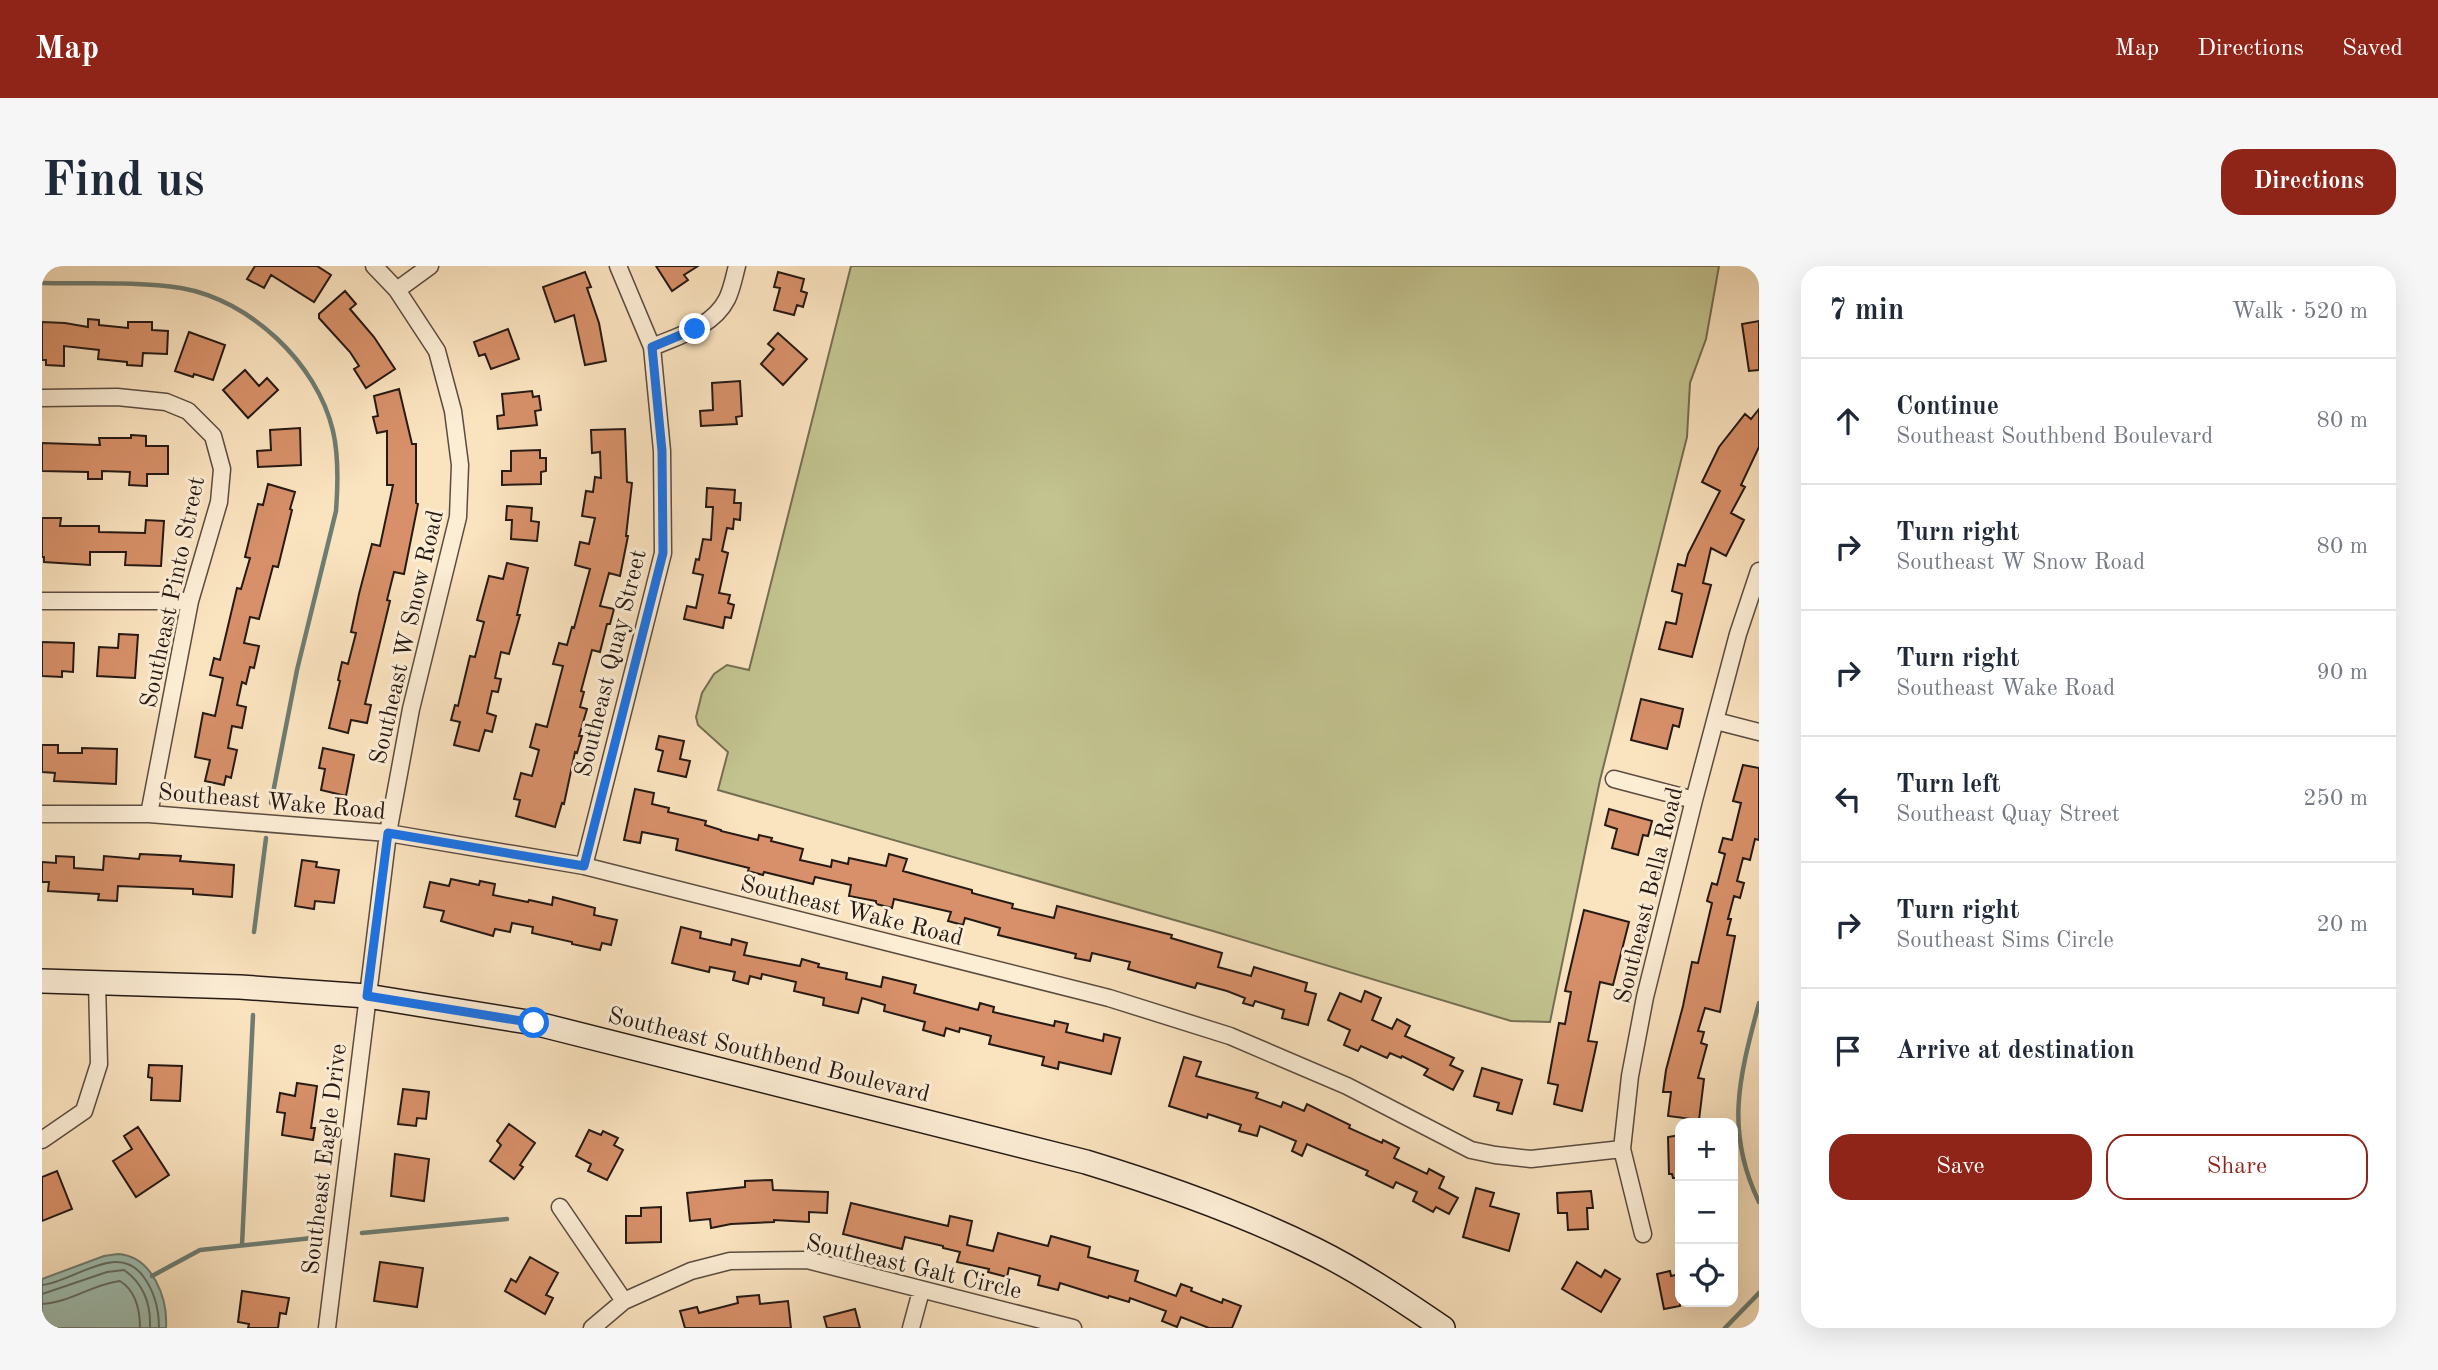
<!DOCTYPE html>
<html lang="en">
<head>
<meta charset="utf-8">
<style>
	body { margin:0; font-family:"Old Standard TT",serif; background:#f6f6f7; color:#1f2937 }
	.controls { position:absolute; right:21px; bottom:21px; display:grid; overflow:hidden; border-radius:14px; box-shadow:0 7px 28px #0002 }
	.controls button { width:63px; height:63px; display:grid; place-items:center; padding:0; border:0; border-bottom:2px solid #e0e1e3; background:#fff; color:#1f2937; font:35px sans-serif }
	.stop { position:absolute; width:21px; height:21px; margin:-16px; border:5px solid #1a73e8; border-radius:50%; background:#fff }
	.stop.end { background:#1a73e8; border-color:#fff; box-shadow:0 2px 7px #0008 }
	.list { margin:0; padding:0; list-style:none }
	h2 { display:flex; justify-content:space-between; align-items:center; height:91px; margin:0; padding:0 28px; font-size:30px }
	h2 small { font-size:23px; font-weight:400; color:#747a83 }
	.list li { display:grid; grid-template-columns:46px 1fr auto; gap:21px; align-items:center; box-sizing:border-box; height:126px; padding:0 28px; border-top:2px solid #e0e1e3 }
	.list b { display:block; font-size:26px; white-space:nowrap }
	.list p { margin:0; font-size:23px; white-space:nowrap; color:#747a83 }
	.list em { font-size:23px; font-style:normal; color:#747a83 }
	.actions { display:flex; gap:14px; padding:21px 28px }
	.actions a { flex:1; padding:16px 0; border:2px solid #8f2418; border-radius:21px; text-align:center; font-size:24px; color:#8f2418 }
	.actions .main { background:#8f2418; color:#fff }
	.icon { flex:none; width:38px; height:38px; fill:none; stroke:currentColor; stroke-width:2; stroke-linecap:round; stroke-linejoin:round }
	.map { position:relative; flex:none; width:1717px; height:1062px; overflow:hidden; border-radius:21px }
	header { display:flex; align-items:center; gap:42px; box-sizing:border-box; height:98px; padding:0 35px; background:#8f2418; color:#fff }
	header strong { font-size:33px }
	nav { display:flex; gap:38px; margin-inline-start:auto; font-size:24px }
	.intro { display:flex; align-items:center; justify-content:space-between; box-sizing:border-box; height:168px; padding:0 42px }
	h1 { margin:0; font-size:49px }
	.button { padding:18px 32px; border-radius:21px; background:#8f2418; color:#fff; font-size:24px; font-weight:700 }
	main { display:flex; gap:42px; padding:0 42px }
	aside { flex:1; background:#fff; border-radius:21px; box-shadow:0 7px 28px #0002 }
	.map>svg:first-child { display:block }
</style>
</head>
<body>
<header>
<strong>Map</strong>
<nav><a>Map</a><a>Directions</a><a>Saved</a></nav>
</header>
<div class="intro"><h1>Find us</h1><a class="button">Directions</a></div>
<main>
<div class="map">
<svg width="1717" height="1062" viewBox="0 0 1717 1062">
	<rect width="100%" height="100%" fill="#fae3bf"/>
	<filter id="stains"><feTurbulence type="fractalNoise" baseFrequency=".00286" numOctaves="4"/><feColorMatrix values="0 0 0 0 .2 0 0 0 0 .09 0 0 0 0 .02 0 0 0 .5 -.17"/></filter>
	<radialGradient id="worn" r=".72"><stop offset=".6" stop-color="#630" stop-opacity="0"/><stop offset="1" stop-color="#630" stop-opacity=".3"/></radialGradient>
	<!-- green -->
	<path fill="#c2c38f" stroke="#746e52" stroke-width="2" d="M809,0H1677L1664,73L1648,117L1645,171L1558,514L1508,756L1469,755L1171,665L676,524L686,486L656,459L654,451L660,427L672,408L685,399L707,404Z"/>
	<!-- water -->
	<path fill="#9ebeb0" stroke="#6e7c72" stroke-width="2" d="M76,988C110,990 126,1032 124,1062H0V1013L62,990Z"/>
	<g fill="none" stroke-linecap="round" stroke-linejoin="round">
		<!-- shore -->
		<path stroke="#626c62" stroke-width="2" d="M0,1019C32,1016 75,975 101,1010C113,1026 117,1042 117,1062
			M0,1028L65,1006L82,1004C102,1018 109,1039 108,1062
			M0,1038C27,1037 51,1018 78,1015C94,1025 98,1044 98,1062"/>
		<!-- stream -->
		<path stroke="#6e7c72" stroke-width="4.5" d="M0,17C46,18 94,15 139,22C208,34 275,97 291,165C297,191 296,219 294,245L255,404L229,537
			M212,666L224,572
			M1717,737C1698,809 1682,864 1717,936
			M320,967L465,953
			M200,979L211,749
			M110,1010L158,984L270,972
			M1683,1062L1717,1027"/>
	</g>
	<!-- building -->
	<path fill="#d79069" stroke="#261a15" stroke-width="2" d="M213,0H275L289,9L272,36L229,9L222,22L205,13Z
		M614,0H656L642,9L646,14L630,25Z
		M543,6L549,21L545,22L557,57L564,95L543,99L532,49L513,56L501,21Z
		M736,6L762,13L759,25L765,27L761,41L755,39L752,49L732,44L738,22L732,21Z
		M303,25L314,38L308,43L332,71L353,103L324,122L312,103L317,100L308,86L277,52V48Z
		M46,53L57,54V59L86,62V56H110V64L126,65L125,88L101,87L100,100L85,99V96L56,93L57,84L22,80V100L4,99V94H0V56L23,57L46,61Z
		M1717,55V104L1707,105L1700,58Z
		M466,63L477,93L449,103L443,88L437,90L432,76Z
		M147,66L183,79L171,114L152,108L151,111L133,105Z
		M736,67L765,93L741,119L719,98L732,83L726,78Z
		M203,104L217,120L225,112L236,124L206,152L181,124Z
		M698,115L700,150L694,151L695,158L659,160L658,145L671,144L670,117Z
		M357,123L370,178H374V237L376,238L362,308L352,306L345,334L348,335L323,438L329,439L325,457L309,454L306,467L287,462L298,415L296,414L300,396L306,398L314,367L309,366L317,328L330,278L338,280L351,219H345V165L335,167L331,151L336,150L332,130Z
		M490,125L491,131L497,130L499,144L493,145L495,159L456,163L455,150L462,149L460,128Z
		M1717,143V181L1699,219L1703,221L1689,247L1702,254L1684,290L1669,282L1661,317L1669,319L1650,391L1617,383L1624,356L1634,358L1640,328L1630,325L1636,298L1643,300L1646,288L1678,225L1660,216L1677,181L1703,148L1709,153Z
		M258,162L259,199L216,201L215,185L229,184L228,164Z
		M583,163L585,216L590,217L584,270H586L578,310L567,307L558,340L572,343L568,358H565L558,386L550,384L539,425L542,426L538,441L545,443L537,470H540L535,487L533,486L522,538L520,537L513,561L474,550L478,534L472,533L479,507L490,510L497,484L488,481L494,458L505,461L521,400L511,398L517,377L525,379L530,361L532,362L548,303L533,299L538,276L547,278L553,252L540,250L544,225L551,226L553,211L559,212L558,186L550,187L549,164Z
		M89,169L104,170V180H126V208H105V220L87,219L88,206L60,205V213H46V206L0,205V177L58,179L57,172H89Z
		M498,184V192H504V205L499,206V218L460,219V205H469V185Z
		M226,218L253,226L248,243L250,244L236,301L231,300L217,353L208,351L202,377L217,380L212,402L208,401L204,418L200,416L195,439L204,441L200,462L190,460L186,482L195,484L189,512L184,510L182,519L163,515L168,494L153,491L161,447L173,450L181,412L168,409L172,392L178,394L195,322L199,323L208,292L203,291L216,238L221,239Z
		M665,222L693,224L692,237H699L698,254L692,253L691,263L685,262L680,285L686,287L677,327L688,329L686,337L692,339L689,352L683,351L681,362L642,353L645,340L654,342L661,309L651,307L654,293L657,294L661,273L669,274L671,241H664Z
		M465,240L490,242L489,255L497,256L495,275L469,273L470,254H464Z
		M0,252H19L18,260H57V266L103,267L104,254L122,255L119,300L83,299L84,286H48V299L2,296V291H0Z
		M465,297L486,302L475,349H478L467,388L459,386L453,412L459,413L456,426L450,425L445,447L454,450L450,466L443,464L437,485L412,479L418,456L409,454L413,439L416,440L428,390L433,391L442,356L435,354L447,310L461,313Z
		M77,368L96,369L93,412L55,410L57,381L76,382Z
		M0,376L32,377L31,406L20,405V411L0,410Z
		M1599,433L1641,443L1637,461L1631,459L1625,483L1589,474Z
		M617,470L642,475L638,493L648,495L644,511L616,505L621,485L614,483Z
		M0,479H16V487H40V482L75,483L74,518L12,515L13,507L0,506Z
		M281,482L312,489L304,530L279,524L283,503L277,502Z
		M1701,499L1717,502V574L1713,573L1708,594L1701,592L1695,615L1702,617L1698,632L1692,630L1686,653H1689L1685,669L1693,670L1678,746L1663,742L1656,765L1662,766L1659,777L1665,779L1656,812L1662,813L1657,854L1626,850L1629,826H1621L1624,804L1641,740L1650,696L1656,697L1670,637L1665,635L1670,617L1675,619L1683,588L1677,586L1681,572L1690,574L1699,537L1691,535Z
		M593,523L612,527L610,538L627,542L626,546L664,555L663,559L679,564V565L716,574L717,569L730,572L729,575L761,583L758,594L789,601L790,594L806,598L807,592L844,600L847,588L865,593L861,605L930,624V627L971,638L970,642L1012,652L1015,640L1130,669L1129,672L1180,687L1176,701L1209,710L1212,701L1265,717L1263,725L1274,728L1266,759L1240,752L1242,744L1213,735L1211,740L1201,737L1203,732L1185,725L1155,717L1153,722L1086,703L1088,696L1050,687L1048,695L1033,692L1034,688L956,669L958,662L923,652L921,659L906,655L909,646L852,633L850,642L834,638V635L807,630L809,619L773,611L771,618L722,606L721,609L706,605L707,602L634,584L636,573L600,566L598,577L582,574Z
		M1567,543L1610,555L1606,570L1601,569L1596,589L1570,582L1575,563L1563,559Z
		M98,588L139,590L138,595L192,599L190,631L151,628V623L76,620L75,635L56,634L57,628L6,625L7,616H0V596L14,597V590L32,591V602L61,604L62,590L97,593Z
		M260,594L275,596L274,601L297,604L292,637L273,635L272,643L253,640Z
		M409,613L437,619L438,615L453,618L451,629L486,636L487,634L510,639L511,631L553,642L552,649L575,654L569,679L560,677L558,684L530,678V676L490,667L491,661L470,657L468,666L453,663L451,670L399,655L402,645L382,641L388,616L407,620Z
		M1542,644L1587,656L1571,719L1558,716L1546,775L1555,776L1540,845L1512,838L1516,819L1506,817L1517,757L1523,758L1529,726L1523,725Z
		M639,661L659,666L658,672L689,679L690,673L705,677L702,689L758,700L760,693L777,698L776,701L805,707L804,713L839,721L841,711L874,719L872,727L936,744L938,737L952,741L951,746L1012,760L1013,755L1026,758L1024,766L1061,775L1062,768L1078,772L1069,808L1017,796L1016,803L1000,799L1002,791L947,778L949,770L918,762L917,766L904,762L902,770L881,764L883,756L842,745L843,739L820,732L816,747L781,739L782,732L752,725L754,716L720,708L719,713L708,710L706,718L691,714L693,706L668,701L667,706L630,697Z
		M1323,725L1339,732L1330,754L1350,763L1355,753L1368,760L1363,770L1412,792L1408,799L1421,805L1411,824L1382,809L1386,803L1360,790L1359,792L1348,787L1345,792L1319,780L1316,785L1302,779L1308,764L1286,754L1298,727L1319,736Z
		M1142,791L1159,796L1154,810L1216,827L1214,832L1239,841L1241,836L1262,845L1265,838L1308,859L1307,862L1340,877L1341,874L1357,882L1352,892L1385,908L1387,903L1402,911L1397,922L1416,932L1407,948L1394,941L1391,946L1371,935L1375,926L1354,916L1351,922L1324,909L1326,905L1265,878L1260,890L1250,885L1254,875L1218,860L1215,870L1197,865L1199,859L1166,848L1165,852L1127,840Z
		M107,799L140,800L138,835L109,834L110,812L106,811Z
		M1440,802L1480,814L1470,848L1455,844L1457,837L1432,830Z
		M255,817L275,820L269,862H273L271,874L240,869L243,847L235,846L238,827L253,830Z
		M361,823L387,826L384,853L375,852L374,860L356,858Z
		M467,858L493,877L478,899L481,901L472,913L448,895L459,879L455,875Z
		M96,861L127,909L94,931L71,895L90,883L82,870Z
		M547,864L559,869L561,865L576,872L572,879L581,884L565,914L546,905L549,898L534,890Z
		M1638,869V912H1631L1630,908H1627L1626,871Z
		M353,888L387,893L382,935L349,930Z
		M15,905L30,943L0,955V911Z
		M730,914L731,924L786,926L785,947L767,946V956L732,954V956L689,958L669,962L668,953L648,955L645,927L703,921V915Z
		M1434,922L1452,927L1448,940L1477,948L1467,985L1421,971Z
		M1549,925L1551,942H1545L1546,963L1526,964L1525,947H1516L1515,927Z
		M809,937L906,960L908,950L930,955L925,979L951,985L956,967L1006,980L1009,970L1048,981L1046,991L1096,1005L1093,1015L1134,1030L1139,1018L1150,1022L1149,1025L1180,1037L1181,1033L1199,1040L1190,1062H1167L1139,1051L1135,1061L1120,1055L1124,1045L1088,1032L1087,1036L1067,1030L1066,1032L1018,1017L1016,1024L996,1019L998,1010L967,1002L965,1011L946,1006L947,1003L915,996L918,986L901,982V980L863,971L860,983L801,968Z
		M619,941V976L584,977V950H599V942Z
		M488,991L516,1007L504,1029L511,1032L503,1048L463,1025L469,1013L474,1016Z
		M338,996L381,1002L375,1041L332,1035Z
		M1535,996L1559,1011L1563,1004L1578,1013L1559,1046L1520,1023Z
		M1628,1005L1629,1010L1638,1008V1040L1622,1043L1615,1008Z
		M200,1025L247,1032L244,1048L238,1047L236,1062H206L207,1058L196,1056Z
		M717,1029L718,1038L746,1035L749,1062H643L638,1045L655,1041L657,1047L696,1037L695,1031Z
		M813,1043L818,1062H785L782,1051Z"/>
	<g fill="none" stroke-linecap="round" stroke-linejoin="round">
		<defs>
			<path id="street" d="M355,24L388,0
				M610,81C636,70 671,61 685,33C690,23 692,11 695,0
				M0,132L75,131L124,136L146,145L171,170L180,203L177,236L148,335L107,548
				M0,335H148
				M1674,455L1717,466
				M1572,513L1652,534
				M0,548H107L346,567L542,600L1067,732L1188,770L1305,820L1429,884L1453,889L1489,893L1580,883
				M542,600L621,287L620,185L610,81L576,0
				M0,874L42,845L57,798L55,716
				M518,941L582,1035
				M1601,968L1580,883L1588,810L1603,731L1652,534L1696,368L1717,305
				M285,1062L346,567L369,443L416,251L418,199L411,145L395,85L355,24L332,0
				M550,1062L582,1035L649,1005L688,995L765,994L1031,1062
				M869,1062L879,1025"/>
			<path id="secondary" d="M0,715L198,721L325,730L492,757L1044,896C1123,920 1200,947 1274,984C1318,1006 1360,1034 1401,1062"/>
		</defs>
		<!-- street casing -->
		<use href="#street" stroke="#5b4c40" stroke-width="19"/>
		<!-- secondary casing -->
		<use href="#secondary" stroke="#261a15" stroke-width="26"/>
		<!-- street -->
		<use href="#street" stroke="#fcedd5" stroke-width="16"/>
		<!-- secondary -->
		<use href="#secondary" stroke="#fcedd5" stroke-width="23"/>
	</g>
	<g fill="none" stroke-linecap="round" stroke-linejoin="round">
		<!-- route -->
		<path stroke="#1a73e8" stroke-width="9" d="M492,757L325,730L346,567L542,600L621,287L620,185L610,81L653,63"/>
	</g>
	<g text-anchor="middle" stroke-width="6" stroke-linejoin="round" paint-order="stroke">
		<!-- street labels -->
		<g font-size="24" fill="#261a15" stroke="#fcedd5">
			<text transform="translate(130 326) rotate(-78)" y="8">Southeast Pinto Street</text>
			<text transform="translate(364 371) rotate(-77)" y="8">Southeast W Snow Road</text>
			<text transform="translate(568 397) rotate(-76)" y="8">Southeast Quay Street</text>
			<text transform="translate(230 535) rotate(5)" y="8">Southeast Wake Road</text>
			<text transform="translate(1606 629) rotate(-76)" y="8">Southeast Bella Road</text>
			<text transform="translate(810 644) rotate(14)" y="8">Southeast Wake Road</text>
			<text transform="translate(727 788) rotate(14)" y="8">Southeast Southbend Boulevard</text>
			<text transform="translate(282 893) rotate(-83)" y="8">Southeast Eagle Drive</text>
			<text transform="translate(872 1000) rotate(13)" y="8">Southeast Galt Circle</text>
		</g>
	</g>
	<rect width="100%" height="100%" filter="url(#stains)"/>
	<rect width="100%" height="100%" fill="url(#worn)"/>
</svg>
<div class="controls">
<button>+</button>
<button>−</button>
<button><svg class="icon" aria-label="locate" viewBox="0 0 24 24"><circle cx="12" cy="12" r="6"/><path d="M12 2v4M12 18v4M2 12h4M18 12h4"/></svg></button>
</div>
<div class="stop" style="left:492px;top:757px"></div>
<div class="stop end" style="left:653px;top:63px"></div>
</div>
<aside>
<h2>7 min<small>Walk · 520 m</small></h2>
<ul class="list">
<li><svg class="icon" aria-label="ahead" viewBox="0 0 24 24"><path d="M12 20V5M6 11l6-6 6 6"/></svg><div><b>Continue</b><p>Southeast Southbend Boulevard</p></div><em>80 m</em></li>
<li><svg class="icon" aria-label="right" viewBox="0 0 24 24"><path d="M7 20v-9h11M14 6l5 5-5 5"/></svg><div><b>Turn right</b><p>Southeast W Snow Road</p></div><em>80 m</em></li>
<li><svg class="icon" aria-label="right" viewBox="0 0 24 24"><path d="M7 20v-9h11M14 6l5 5-5 5"/></svg><div><b>Turn right</b><p>Southeast Wake Road</p></div><em>90 m</em></li>
<li><svg class="icon" aria-label="left" viewBox="0 0 24 24"><path d="M17 20v-9H6M10 6l-5 5 5 5"/></svg><div><b>Turn left</b><p>Southeast Quay Street</p></div><em>250 m</em></li>
<li><svg class="icon" aria-label="right" viewBox="0 0 24 24"><path d="M7 20v-9h11M14 6l5 5-5 5"/></svg><div><b>Turn right</b><p>Southeast Sims Circle</p></div><em>20 m</em></li>
<li><svg class="icon" aria-label="arrive" viewBox="0 0 24 24"><path d="M6 21V4h12l-3 4 3 4H6"/></svg><div><b>Arrive at destination</b></div></li>
</ul>
<div class="actions"><a class="main">Save</a><a>Share</a></div>
</aside>
</main>
</body>
</html>
